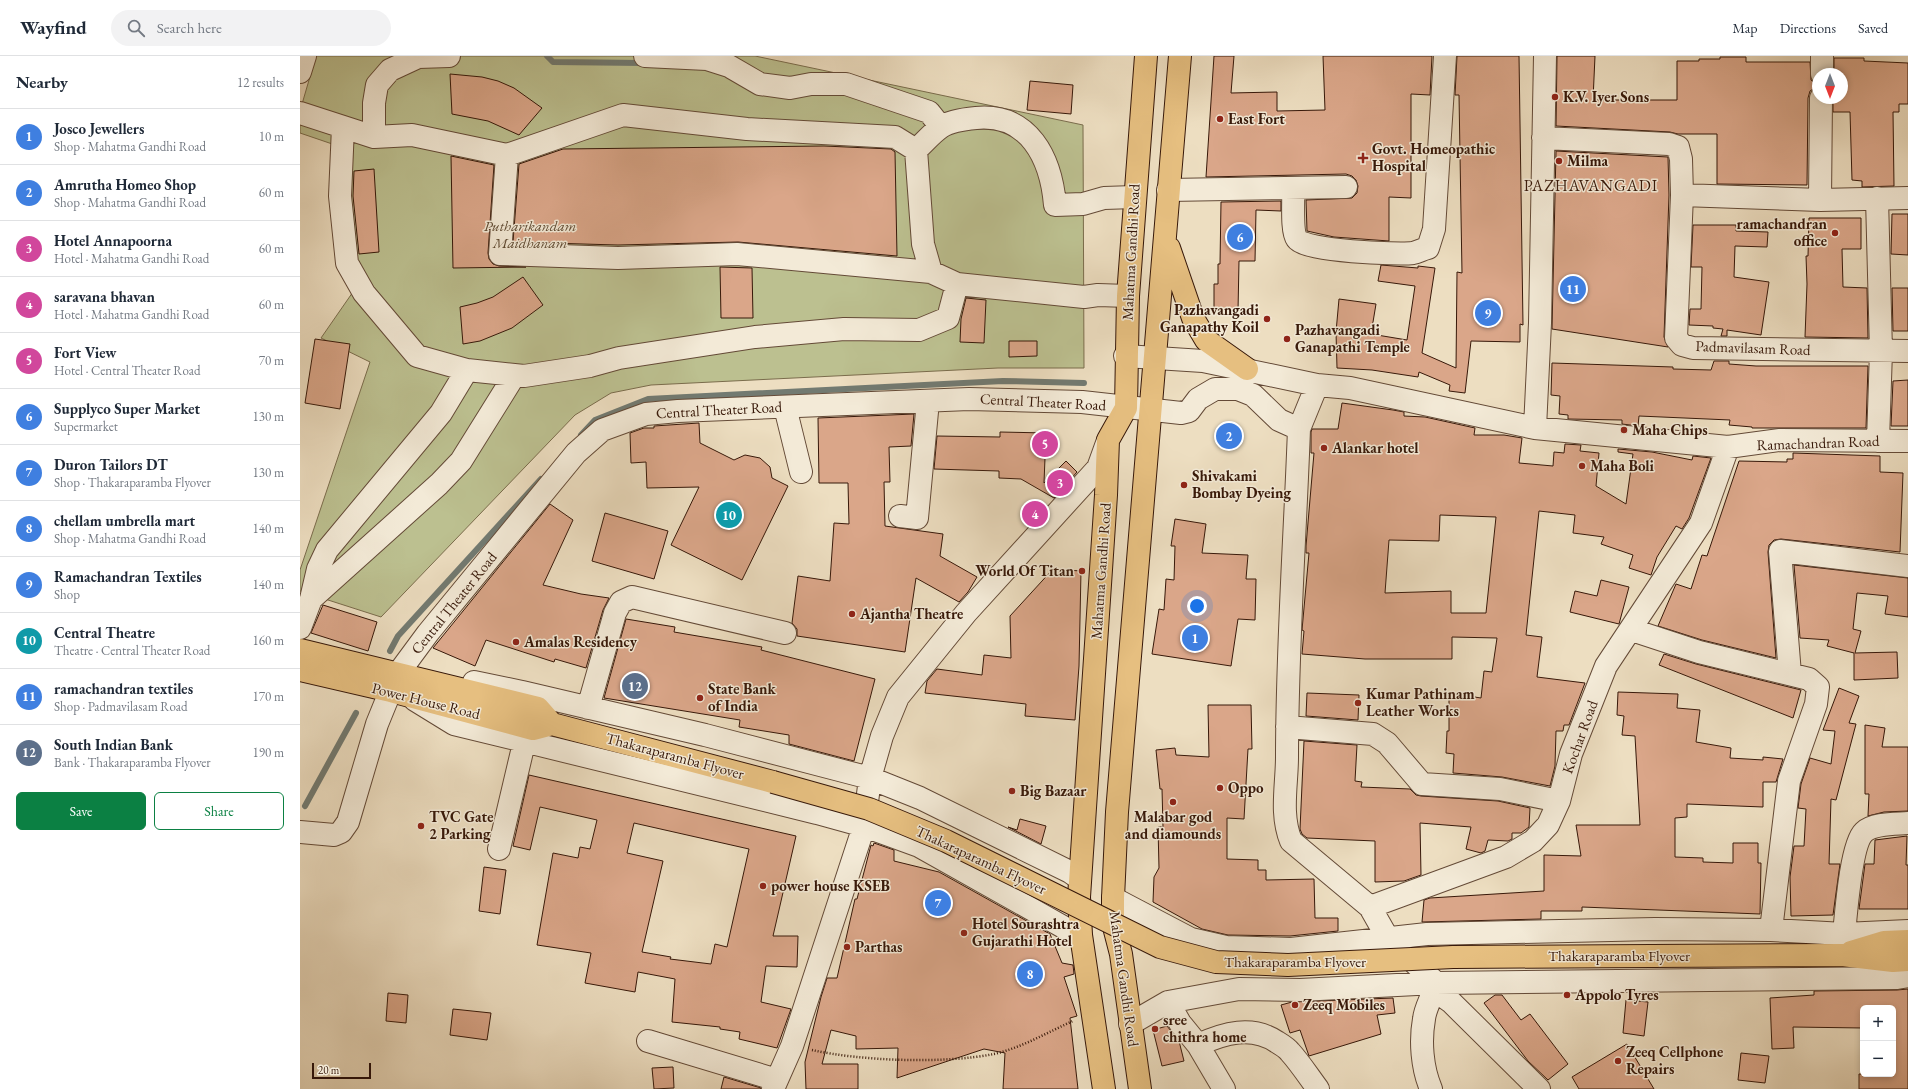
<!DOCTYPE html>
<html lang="en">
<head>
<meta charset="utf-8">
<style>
	body { margin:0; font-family:"EB Garamond",serif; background:#f2f2f3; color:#1f2937 }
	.controls { position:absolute; right:12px; bottom:12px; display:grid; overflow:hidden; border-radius:6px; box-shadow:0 2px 6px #0003 }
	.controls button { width:36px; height:36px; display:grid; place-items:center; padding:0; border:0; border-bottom:1px solid #e0e1e3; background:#fff; color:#1f2937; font:20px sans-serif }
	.compass { position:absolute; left:1512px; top:12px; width:36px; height:36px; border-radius:50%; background:#fff; box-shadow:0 2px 6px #0003; rotate:180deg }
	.scale { position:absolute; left:12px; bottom:10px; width:59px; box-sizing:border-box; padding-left:4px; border:2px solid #371809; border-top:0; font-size:11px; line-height:14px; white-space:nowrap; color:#371809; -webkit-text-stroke:3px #f3ead7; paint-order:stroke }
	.you { position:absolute; left:897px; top:550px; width:14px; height:14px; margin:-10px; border:3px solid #fff; border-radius:50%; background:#1a73e8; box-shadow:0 0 0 6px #1a73e833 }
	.badge { display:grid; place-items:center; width:26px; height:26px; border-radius:50%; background:#0b8043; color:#fff; font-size:13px; font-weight:700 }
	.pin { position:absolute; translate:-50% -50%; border:2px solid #fff; box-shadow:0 1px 4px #0006 }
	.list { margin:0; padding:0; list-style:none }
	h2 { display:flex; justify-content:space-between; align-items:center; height:52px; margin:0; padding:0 16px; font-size:17px }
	h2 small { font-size:13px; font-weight:400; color:#747a83 }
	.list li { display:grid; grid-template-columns:26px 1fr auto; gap:12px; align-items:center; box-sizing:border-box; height:56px; padding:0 16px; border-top:1px solid #e0e1e3 }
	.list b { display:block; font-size:15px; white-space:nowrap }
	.list p { margin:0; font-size:13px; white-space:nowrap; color:#747a83 }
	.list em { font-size:13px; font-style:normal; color:#747a83 }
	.actions { display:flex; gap:8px; padding:12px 16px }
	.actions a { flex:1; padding:9px 0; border:1px solid #0b8043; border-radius:6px; text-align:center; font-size:14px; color:#0b8043 }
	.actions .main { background:#0b8043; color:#fff }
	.icon { flex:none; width:22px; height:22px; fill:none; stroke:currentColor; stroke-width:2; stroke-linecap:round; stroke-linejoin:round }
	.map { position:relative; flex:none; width:1608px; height:1033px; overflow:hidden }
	header { display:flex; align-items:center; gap:24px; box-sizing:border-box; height:56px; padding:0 20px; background:#fff; border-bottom:1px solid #e0e1e3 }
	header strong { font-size:19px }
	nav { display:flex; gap:22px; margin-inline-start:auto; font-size:14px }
	.search { width:280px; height:36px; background:#f2f2f3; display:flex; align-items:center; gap:10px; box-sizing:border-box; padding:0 14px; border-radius:22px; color:#747a83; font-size:15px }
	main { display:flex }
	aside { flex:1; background:#fff }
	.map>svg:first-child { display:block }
</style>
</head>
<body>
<header>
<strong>Wayfind</strong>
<div class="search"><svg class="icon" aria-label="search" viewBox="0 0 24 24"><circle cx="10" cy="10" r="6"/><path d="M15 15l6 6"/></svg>Search here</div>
<nav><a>Map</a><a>Directions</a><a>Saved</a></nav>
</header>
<main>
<aside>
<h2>Nearby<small>12 results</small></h2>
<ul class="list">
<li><span class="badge" style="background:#3f7fe0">1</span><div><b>Josco Jewellers</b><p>Shop · Mahatma Gandhi Road</p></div><em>10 m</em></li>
<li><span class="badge" style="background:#3f7fe0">2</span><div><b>Amrutha Homeo Shop</b><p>Shop · Mahatma Gandhi Road</p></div><em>60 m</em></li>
<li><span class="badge" style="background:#d1479c">3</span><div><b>Hotel Annapoorna</b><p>Hotel · Mahatma Gandhi Road</p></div><em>60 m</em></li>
<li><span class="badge" style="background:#d1479c">4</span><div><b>saravana bhavan</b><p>Hotel · Mahatma Gandhi Road</p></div><em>60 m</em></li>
<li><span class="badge" style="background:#d1479c">5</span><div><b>Fort View</b><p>Hotel · Central Theater Road</p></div><em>70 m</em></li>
<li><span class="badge" style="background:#3f7fe0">6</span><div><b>Supplyco Super Market</b><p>Supermarket</p></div><em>130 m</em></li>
<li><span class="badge" style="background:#3f7fe0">7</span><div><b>Duron Tailors DT</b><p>Shop · Thakaraparamba Flyover</p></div><em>130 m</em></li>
<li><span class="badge" style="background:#3f7fe0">8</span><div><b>chellam umbrella mart</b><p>Shop · Mahatma Gandhi Road</p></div><em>140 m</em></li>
<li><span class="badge" style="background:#3f7fe0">9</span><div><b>Ramachandran Textiles</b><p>Shop</p></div><em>140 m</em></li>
<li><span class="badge" style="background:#0f9aa8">10</span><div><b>Central Theatre</b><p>Theatre · Central Theater Road</p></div><em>160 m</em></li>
<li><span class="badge" style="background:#3f7fe0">11</span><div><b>ramachandran textiles</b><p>Shop · Padmavilasam Road</p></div><em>170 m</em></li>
<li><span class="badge" style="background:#5c6f8a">12</span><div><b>South Indian Bank</b><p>Bank · Thakaraparamba Flyover</p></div><em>190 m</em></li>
</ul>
<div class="actions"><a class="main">Save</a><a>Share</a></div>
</aside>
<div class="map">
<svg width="1608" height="1033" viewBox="0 0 1608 1033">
	<rect width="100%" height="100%" fill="#eddec1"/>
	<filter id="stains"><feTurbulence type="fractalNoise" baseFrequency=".005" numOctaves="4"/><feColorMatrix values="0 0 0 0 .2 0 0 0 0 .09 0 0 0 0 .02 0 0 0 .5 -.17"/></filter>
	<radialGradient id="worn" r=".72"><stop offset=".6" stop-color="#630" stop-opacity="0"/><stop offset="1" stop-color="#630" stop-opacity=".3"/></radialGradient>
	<!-- green -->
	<path fill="#bcc090" stroke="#7a6c4c" d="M16,0H455L783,69L784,312H698L351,329L311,337L275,359L81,561L0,535V514L70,306L21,282L55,233L44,92L0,77V55Z"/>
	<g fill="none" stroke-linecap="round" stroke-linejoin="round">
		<!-- stream -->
		<path stroke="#727a71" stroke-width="6" d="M247,0L253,6L343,7
			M281,379L295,364L348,343L703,325L784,327
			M90,595L98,580L241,423
			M5,750L56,657"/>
	</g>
	<!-- building -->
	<path fill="#daa689" stroke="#371809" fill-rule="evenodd" d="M914,0H934L931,37L977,36V55L1025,54L1023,0H1132L1130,39L1111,38V142L1089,141V185L1034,181L1007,175L1006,144L1052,142L1057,137L1058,130L1056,124L1052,120L1046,118L906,121Z
		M1157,0H1219L1223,269L1220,268V286L1171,285L1165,337L1149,335L1150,329L1119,316L1118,321L1072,314L1037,312L1036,276L1039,243L1076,248L1071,278L1107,284L1115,230L1078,225L1081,209L1118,212V210L1135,212L1122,297L1156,312L1157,216L1162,217L1159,39H1155Z
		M1257,0H1295L1293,44H1377V5H1399V3H1420V1H1446V6H1510L1511,24L1518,30L1510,35L1508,42L1507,129L1417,128V78H1378L1370,76L1256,70Z
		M1534,2H1564V5L1608,7V48H1599V56H1593L1594,130L1562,131V125L1552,124L1550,56H1533V42H1542V18H1534Z
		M150,18L182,21L198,25L214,32L242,52L219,79L188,65L152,58Z
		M730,25L773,29L771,58L727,54Z
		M524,90L591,93L595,96L597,200L438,186L318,189L213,186L219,108L263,93Z
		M1256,95L1368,101L1369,139L1364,281L1368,291L1252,273Z
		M151,100L194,109L188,197L189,203L193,208L199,210L226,211L153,212Z
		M74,113L79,196L59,198L53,140L54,115Z
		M981,145V155L956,154L955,205H939L938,255H914V228H918V208H920L921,146Z
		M1592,158H1608V199L1591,198Z
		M1509,162H1561V193H1542L1543,231L1567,232L1568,282L1505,281L1507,228L1506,200H1508Z
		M1393,169H1436V175L1468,176L1467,191L1435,190L1434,221L1469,226L1461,279L1427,274V280H1421L1423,273L1413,272V270L1389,269L1390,253H1401L1402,211H1391Z
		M420,211L452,212L453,262H421Z
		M223,221L243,249L212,272L180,285L163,288L160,251L177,247L193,241Z
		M1592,232H1608V275H1593Z
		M666,242L686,244L684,287L660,286L661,263Z
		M15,283L50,288L40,353L5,347Z
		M709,285H737V300L709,301Z
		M1414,305H1429V308L1456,310H1568L1566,372H1452V371L1429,369L1430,364L1339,360L1338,370L1322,368V364L1268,363V359L1259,358L1260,340L1251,339L1252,307L1373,311V313L1411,314Z
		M1608,324V370H1591L1593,325Z
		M1042,347L1093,354L1104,356V360L1125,361L1175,372L1174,379H1204L1222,382L1219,407L1253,410L1254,396L1264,397L1265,388L1281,389L1280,395L1299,397L1296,430L1326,448L1333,398L1318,396V393L1352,396L1392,404L1393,400L1411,402L1389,462L1382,473L1376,470L1357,501L1351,519L1329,512L1333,499L1301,488L1304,481L1273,477L1275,459L1239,455L1226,579L1242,581L1237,621L1285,627L1269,669H1264L1263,675H1256L1255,710L1250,730L1202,721L1153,717L1154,698L1146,697L1147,675H1149V637L1181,642L1184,615L1192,616L1197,582L1152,581V603H1065L1002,598L1004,575L1002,574L1009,497H1006V490L1014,397H1011V376L1012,373H1038ZM1140,459L1196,461L1186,557H1151V535L1085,537L1089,484L1139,485Z
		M614,358L611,390L589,391L590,426H584L585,470L643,478L640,500L677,521L668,536L659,546L616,522L605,596L497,580V573L492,567L498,520L530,525L534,467L549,468L548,427H519L518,362Z
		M399,367L400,387L434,404L445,399L460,402L470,411L472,422L488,430L442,524L371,489L399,431L347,432L346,406L331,407L330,377L344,372H354V370Z
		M700,376L746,377L744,427L766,405L777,416L754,442L721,423L699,422V415L634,413L637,380L700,381Z
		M1493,397L1580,400V416L1603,417L1600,496L1481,483L1474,484L1469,489L1468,496L1476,602L1402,584L1358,570L1376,528L1391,533L1402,499L1407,500L1439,405L1487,406V403H1493Z
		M250,448L273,464L243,529L281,538L309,542L303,554L286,612L255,603L254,606L186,584L175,610L133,592Z
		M305,457L368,475L354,523L292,505Z
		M875,463L906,468L902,497L948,499L946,523H956L955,564L938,563L931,610L852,598L859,553L864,554L866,523L874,524L875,490H871Z
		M1494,509L1608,522V561L1585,558L1588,540L1557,537L1553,573L1561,575L1555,597L1597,596L1598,622L1554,624V597L1527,590L1529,584L1500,582Z
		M753,513L781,515L779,610L775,664L725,660L726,648L625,637L627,625L637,613L682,619L684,599L711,602L710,560Z
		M1301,524L1329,531L1319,568L1270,556L1275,535L1297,540Z
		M23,549L77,566L68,595L11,577Z
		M326,563L375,571L374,576L462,591L461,594L575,623L554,705L489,688V679L439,671L440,664L304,642Z
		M1364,598L1396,608L1501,634L1493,662L1359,609Z
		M1539,632L1559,640L1549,667L1556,668L1536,744L1531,743L1529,808H1540L1533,859L1491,860L1490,821L1494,790H1504L1506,753L1498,752L1501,728L1510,702L1531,708L1535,675L1523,674Z
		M1318,636L1378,638L1377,652L1400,654L1396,686L1431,692L1430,702L1463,704V701L1483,703L1476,726H1463V751L1387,748V761L1375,762V801L1403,802V806L1433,807V787H1458V807H1461L1460,858L1282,851V855H1241V863L1122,866L1124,844L1130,842L1244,835V799L1281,800L1276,769H1340L1335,680L1322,679L1324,660L1317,659Z
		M1007,637L1059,639L1058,664L1006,660Z
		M908,649H951L952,693H948L944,763L927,762V803L958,804V814H966V824L1014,823L1015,862H1038V875L990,880L928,879L902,873L853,846L854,821L859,812L858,771H863L862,733H860L856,694L875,692L876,699L909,701Z
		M1565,669L1585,672L1582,691H1608V755L1584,756L1568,760L1569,738H1565Z
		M1004,685L1057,689L1055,725L1062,726L1061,731L1110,733L1116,739L1121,740L1198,745L1230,752L1229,771L1221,777H1212V783L1208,785L1188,784L1185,795L1181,797L1166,793L1171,771L1120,767L1121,819L1104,825L1075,826V785L1007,782L1002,778L1000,773Z
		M229,719L496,780L473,880H498L497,911L466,910L461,946L491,953L477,992L439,983L440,976L420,973V971L372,966L375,923L338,916L335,936L285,927L291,897L237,889L253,797L278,802L280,791L290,793L297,764L240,751L230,794L213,790ZM334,767L449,793L427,891L415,888L411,908L370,903L371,901L342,896L363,805L327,797Z
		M720,763L746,770L741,788L708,771L717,774Z
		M1607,780L1606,809H1608V853H1559L1565,808H1574L1575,784Z
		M574,787L594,794V805L639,816L750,878L762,907L773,909L774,918L764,921L777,960L770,962L778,1033H703L705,997L684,993L597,1022L598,992L556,993V980L531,974L522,1008H558V1033H506L505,1006L521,941L527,922H537L555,843H557L571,789L573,790Z
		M184,811L206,814L200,858L179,855Z
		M1608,933V1033H1559V1018H1593V952H1563V972L1493,971L1494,992L1472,993L1470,942L1514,939V935L1597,934Z
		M88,937L108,939L106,967L86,965Z
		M1195,939H1202L1221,964L1230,958L1268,1008L1248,1024L1228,1005L1184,947Z
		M1093,942L1095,957L1077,959L1081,978L1009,1000L1000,974L990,977L981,949L992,946Z
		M1326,944L1348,946L1344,980L1323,977Z
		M153,953L191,957L187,984L150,979Z
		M867,970L879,985L884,1005L862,1010L853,974Z
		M1327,988L1354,1033H1279L1272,1021Z
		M1441,997L1469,1000L1465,1027L1438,1024Z
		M373,1011L374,1032L354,1033L352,1012Z
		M424,1021L461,1032V1033H421Z"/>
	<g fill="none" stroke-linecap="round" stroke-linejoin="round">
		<defs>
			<path id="minor" d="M345,0L407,3L429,10L460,28L490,32L511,28H546L629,56L641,71
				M0,16L5,0
				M1522,18V0
				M0,57L74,81L112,79L207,99L323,59L447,73L595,81L616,94L623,188L631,216
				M43,71L40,140L47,207L64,237L117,300L167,314L224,320L290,310L319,302L455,281L544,273L619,274L648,262L657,228
				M74,81V47L77,29L90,14L118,1L149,0
				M1243,82L1369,88L1378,91L1381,103L1382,139L1376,282L1382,289L1393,292L1608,295
				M616,94C624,87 632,77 641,71C650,65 665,63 676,62C729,57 751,102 755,149L783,148L804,142L834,141
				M207,99L200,198L318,202L437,198L631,216L657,228L784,241L798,239L828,240
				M993,132C994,143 991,175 997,183C1004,195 1098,199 1113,197C1118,196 1123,193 1128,192L1134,173L1145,0
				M868,134L1046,131
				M1382,139L1520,144L1608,142
				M1577,142L1581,295L1578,385
				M1520,144L1521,42
				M825,300L903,305L1017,329L1050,332L1235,372L1428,391L1480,384L1608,385
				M1017,329L999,373C995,482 987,591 987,701C987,729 980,758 991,785L1070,851
				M485,351L501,416
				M1235,372L1240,267L1245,0
				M600,460L617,462L628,345
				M11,543L18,513L27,494L141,357L167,314
				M0,572L11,543L139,428L161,405L214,320
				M1332,574L1399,596L1509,623L1518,631L1516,648L1489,725L1471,874
				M1490,618L1480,495L1608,510
				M174,626L222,636L405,679L570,722L620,742L770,816L780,823
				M115,644L154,668L517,757L564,770L619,790L781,881
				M288,652L315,557L321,546L332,541L485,577
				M987,671L1073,678L1087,687L1122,728L1200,733L1259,745
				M0,776L34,779L41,776L48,766L77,668L97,619L128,577L276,397L302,374L346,358L378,355L669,343L782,346L881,357L889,355L898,343L915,333H938L953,339L979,364L999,373
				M199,793L224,687
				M813,842L891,883L926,891L991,893L1127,878L1355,873L1471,874L1544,878L1608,875
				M1544,878C1546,858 1551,788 1564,776C1574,767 1595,768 1608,767
				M868,946L880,967L898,989L924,1033
				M830,968L868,946L939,933L1000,934L1136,927L1597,922L1608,920
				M348,985L477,1024
				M898,989C924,977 952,969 977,986C982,989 987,992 990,996C1000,1007 1009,1021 1018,1033
				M473,1033L492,990L564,770L570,722L582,680L598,641L666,557L798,412L807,387
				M1131,1033C1122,1012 1120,985 1124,963C1125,953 1131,943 1134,934
				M1239,1033L1151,946L1134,934L1136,927L1087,881L1070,851L1206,801L1233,785L1248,769L1259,745L1271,698L1306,610L1401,467L1428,391"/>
			<path id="major" d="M869,192L893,262L906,284L947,313
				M0,594L238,652L252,668
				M0,614L91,635L233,673L252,668L473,726
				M1551,896L1584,886L1608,885
				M1153,901L1542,899L1593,905L1608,904
				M804,1033L781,879L779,841L806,439L808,384L826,352L828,240L846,0
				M840,1033L821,898L813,867V842L817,756L880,0"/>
		</defs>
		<!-- minor casing -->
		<use href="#minor" stroke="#644a37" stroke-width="24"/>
		<!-- major casing -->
		<use href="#major" stroke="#371809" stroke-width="24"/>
		<!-- path -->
		<path stroke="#371809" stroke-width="2.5" stroke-dasharray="1 2" stroke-linecap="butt" d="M512,994C561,1005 644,1008 694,998C721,992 748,976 773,965"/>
		<!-- minor -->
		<use href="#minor" stroke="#f3ead7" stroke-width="22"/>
		<!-- major -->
		<use href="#major" stroke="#e6bf80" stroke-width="22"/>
		<defs>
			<path id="major-bridge" d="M473,726L569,753L646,785L860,891L916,906L988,909L1153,901"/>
		</defs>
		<!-- major-bridge casing -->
		<use href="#major-bridge" stroke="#371809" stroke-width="24" stroke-linecap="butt"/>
		<!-- major-bridge -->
		<use href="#major-bridge" stroke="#e6bf80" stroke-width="22"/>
	</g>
	<!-- markers -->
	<g fill="#8f2418" stroke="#f3ead7" stroke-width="1.5">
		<circle cx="1255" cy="41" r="4"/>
		<circle cx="920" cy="63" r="4"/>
		<path d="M1061 96h4v4h4v4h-4v4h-4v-4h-4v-4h4z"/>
		<circle cx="1259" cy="105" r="4"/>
		<circle cx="1535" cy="177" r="4"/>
		<circle cx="967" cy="263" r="4"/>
		<circle cx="987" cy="283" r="4"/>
		<circle cx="1324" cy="374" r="4"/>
		<circle cx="1024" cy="392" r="4"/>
		<circle cx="1282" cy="410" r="4"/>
		<circle cx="884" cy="429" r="4"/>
		<circle cx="782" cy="515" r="4"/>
		<circle cx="552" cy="558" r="4"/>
		<circle cx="216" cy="586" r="4"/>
		<circle cx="400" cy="642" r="4"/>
		<circle cx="1058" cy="647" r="4"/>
		<circle cx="920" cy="732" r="4"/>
		<circle cx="712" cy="735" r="4"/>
		<circle cx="873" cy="746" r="4"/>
		<circle cx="121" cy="770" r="4"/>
		<circle cx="463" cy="830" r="4"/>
		<circle cx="664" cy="877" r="4"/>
		<circle cx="547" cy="891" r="4"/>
		<circle cx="1267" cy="939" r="4"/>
		<circle cx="995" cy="949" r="4"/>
		<circle cx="855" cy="973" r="4"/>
		<circle cx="1318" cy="1005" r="4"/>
	</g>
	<g text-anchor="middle" stroke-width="3" stroke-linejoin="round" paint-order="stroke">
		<!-- poi labels -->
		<g font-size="15" font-weight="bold" fill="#371809" stroke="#f3ead7" text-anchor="start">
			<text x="1263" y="46">K.V. Iyer Sons</text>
			<text x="928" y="68">East Fort</text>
			<text x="1072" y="98">Govt. Homeopathic<tspan x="1072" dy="17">Hospital</tspan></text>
			<text x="1267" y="110">Milma</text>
			<text x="1527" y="173" text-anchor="end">ramachandran<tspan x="1527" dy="17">office</tspan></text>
			<text x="959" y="259" text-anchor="end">Pazhavangadi<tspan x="959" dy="17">Ganapathy Koil</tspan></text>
			<text x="995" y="279">Pazhavangadi<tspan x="995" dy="17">Ganapathi Temple</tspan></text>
			<text x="1332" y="379">Maha Chips</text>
			<text x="1032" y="397">Alankar hotel</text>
			<text x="1290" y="415">Maha Boli</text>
			<text x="892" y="425">Shivakami<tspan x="892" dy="17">Bombay Dyeing</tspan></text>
			<text x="774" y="520" text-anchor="end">World Of Titan</text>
			<text x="560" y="563">Ajantha Theatre</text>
			<text x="224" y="591">Amalas Residency</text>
			<text x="408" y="638">State Bank<tspan x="408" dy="17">of India</tspan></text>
			<text x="1066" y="643">Kumar Pathinam<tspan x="1066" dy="17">Leather Works</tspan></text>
			<text x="928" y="737">Oppo</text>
			<text x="720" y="740">Big Bazaar</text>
			<text x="129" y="766">TVC Gate<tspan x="129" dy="17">2 Parking</tspan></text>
			<text x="873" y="766" text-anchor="middle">Malabar god<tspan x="873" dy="17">and diamounds</tspan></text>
			<text x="471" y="835">power house KSEB</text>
			<text x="672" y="873">Hotel Sourashtra<tspan x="672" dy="17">Gujarathi Hotel</tspan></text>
			<text x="555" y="896">Parthas</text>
			<text x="1275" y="944">Appolo Tyres</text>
			<text x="1003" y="954">Zeeq Mobiles</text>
			<text x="863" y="969">sree<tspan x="863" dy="17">chithra home</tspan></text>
			<text x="1326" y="1001">Zeeq Cellphone<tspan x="1326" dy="17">Repairs</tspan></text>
		</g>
		<!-- park labels -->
		<g font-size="15" font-style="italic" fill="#5f4a32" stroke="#f3ead7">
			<text x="230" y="175">Putharikandam<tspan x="230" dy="17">Maidhanam</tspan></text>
		</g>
		<!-- street labels -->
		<g font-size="15" fill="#371809" stroke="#f3ead7">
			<text transform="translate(831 196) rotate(-87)" y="5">Mahatma Gandhi Road</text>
			<text transform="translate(1453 292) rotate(2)" y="5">Padmavilasam Road</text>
			<text transform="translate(743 346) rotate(3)" y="5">Central Theater Road</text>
			<text transform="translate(419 354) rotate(-3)" y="5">Central Theater Road</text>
			<text transform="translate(1518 387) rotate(-2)" y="5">Ramachandran Road</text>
			<text transform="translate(801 515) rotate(-86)" y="5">Mahatma Gandhi Road</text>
			<text transform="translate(154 547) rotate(-51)" y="5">Central Theater Road</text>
			<text transform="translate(126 645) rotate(14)" y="5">Power House Road</text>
			<text transform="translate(1280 681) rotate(-70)" y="5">Kochar Road</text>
			<text transform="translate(375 700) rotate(15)" y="5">Thakaraparamba Flyover</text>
			<text transform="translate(681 804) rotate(25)" y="5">Thakaraparamba Flyover</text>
			<text x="1319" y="905">Thakaraparamba Flyover</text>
			<text x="995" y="911">Thakaraparamba Flyover</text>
			<text transform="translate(824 923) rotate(82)" y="5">Mahatma Gandhi Road</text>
		</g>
		<!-- neighbourhood labels -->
		<g font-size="16" letter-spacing="1" fill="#371809" stroke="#f3ead7">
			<text x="1291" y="135">PAZHAVANGADI</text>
		</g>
	</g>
	<rect width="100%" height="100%" filter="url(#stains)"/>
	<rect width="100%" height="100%" fill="url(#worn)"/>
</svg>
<div class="controls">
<button>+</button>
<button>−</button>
</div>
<svg class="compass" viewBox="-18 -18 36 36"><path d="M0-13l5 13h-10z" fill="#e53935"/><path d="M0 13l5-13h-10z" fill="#747a83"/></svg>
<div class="scale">20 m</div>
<div class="you"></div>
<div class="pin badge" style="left:895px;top:582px;background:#3f7fe0">1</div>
<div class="pin badge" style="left:929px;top:380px;background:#3f7fe0">2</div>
<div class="pin badge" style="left:760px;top:427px;background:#d1479c">3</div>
<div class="pin badge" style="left:735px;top:458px;background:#d1479c">4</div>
<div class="pin badge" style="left:745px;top:388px;background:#d1479c">5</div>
<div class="pin badge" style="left:940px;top:181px;background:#3f7fe0">6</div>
<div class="pin badge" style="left:638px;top:847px;background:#3f7fe0">7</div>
<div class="pin badge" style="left:730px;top:918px;background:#3f7fe0">8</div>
<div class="pin badge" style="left:1188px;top:257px;background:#3f7fe0">9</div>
<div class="pin badge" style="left:429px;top:459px;background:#0f9aa8">10</div>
<div class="pin badge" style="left:1273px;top:233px;background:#3f7fe0">11</div>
<div class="pin badge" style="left:335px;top:630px;background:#5c6f8a">12</div>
</div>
</main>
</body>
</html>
